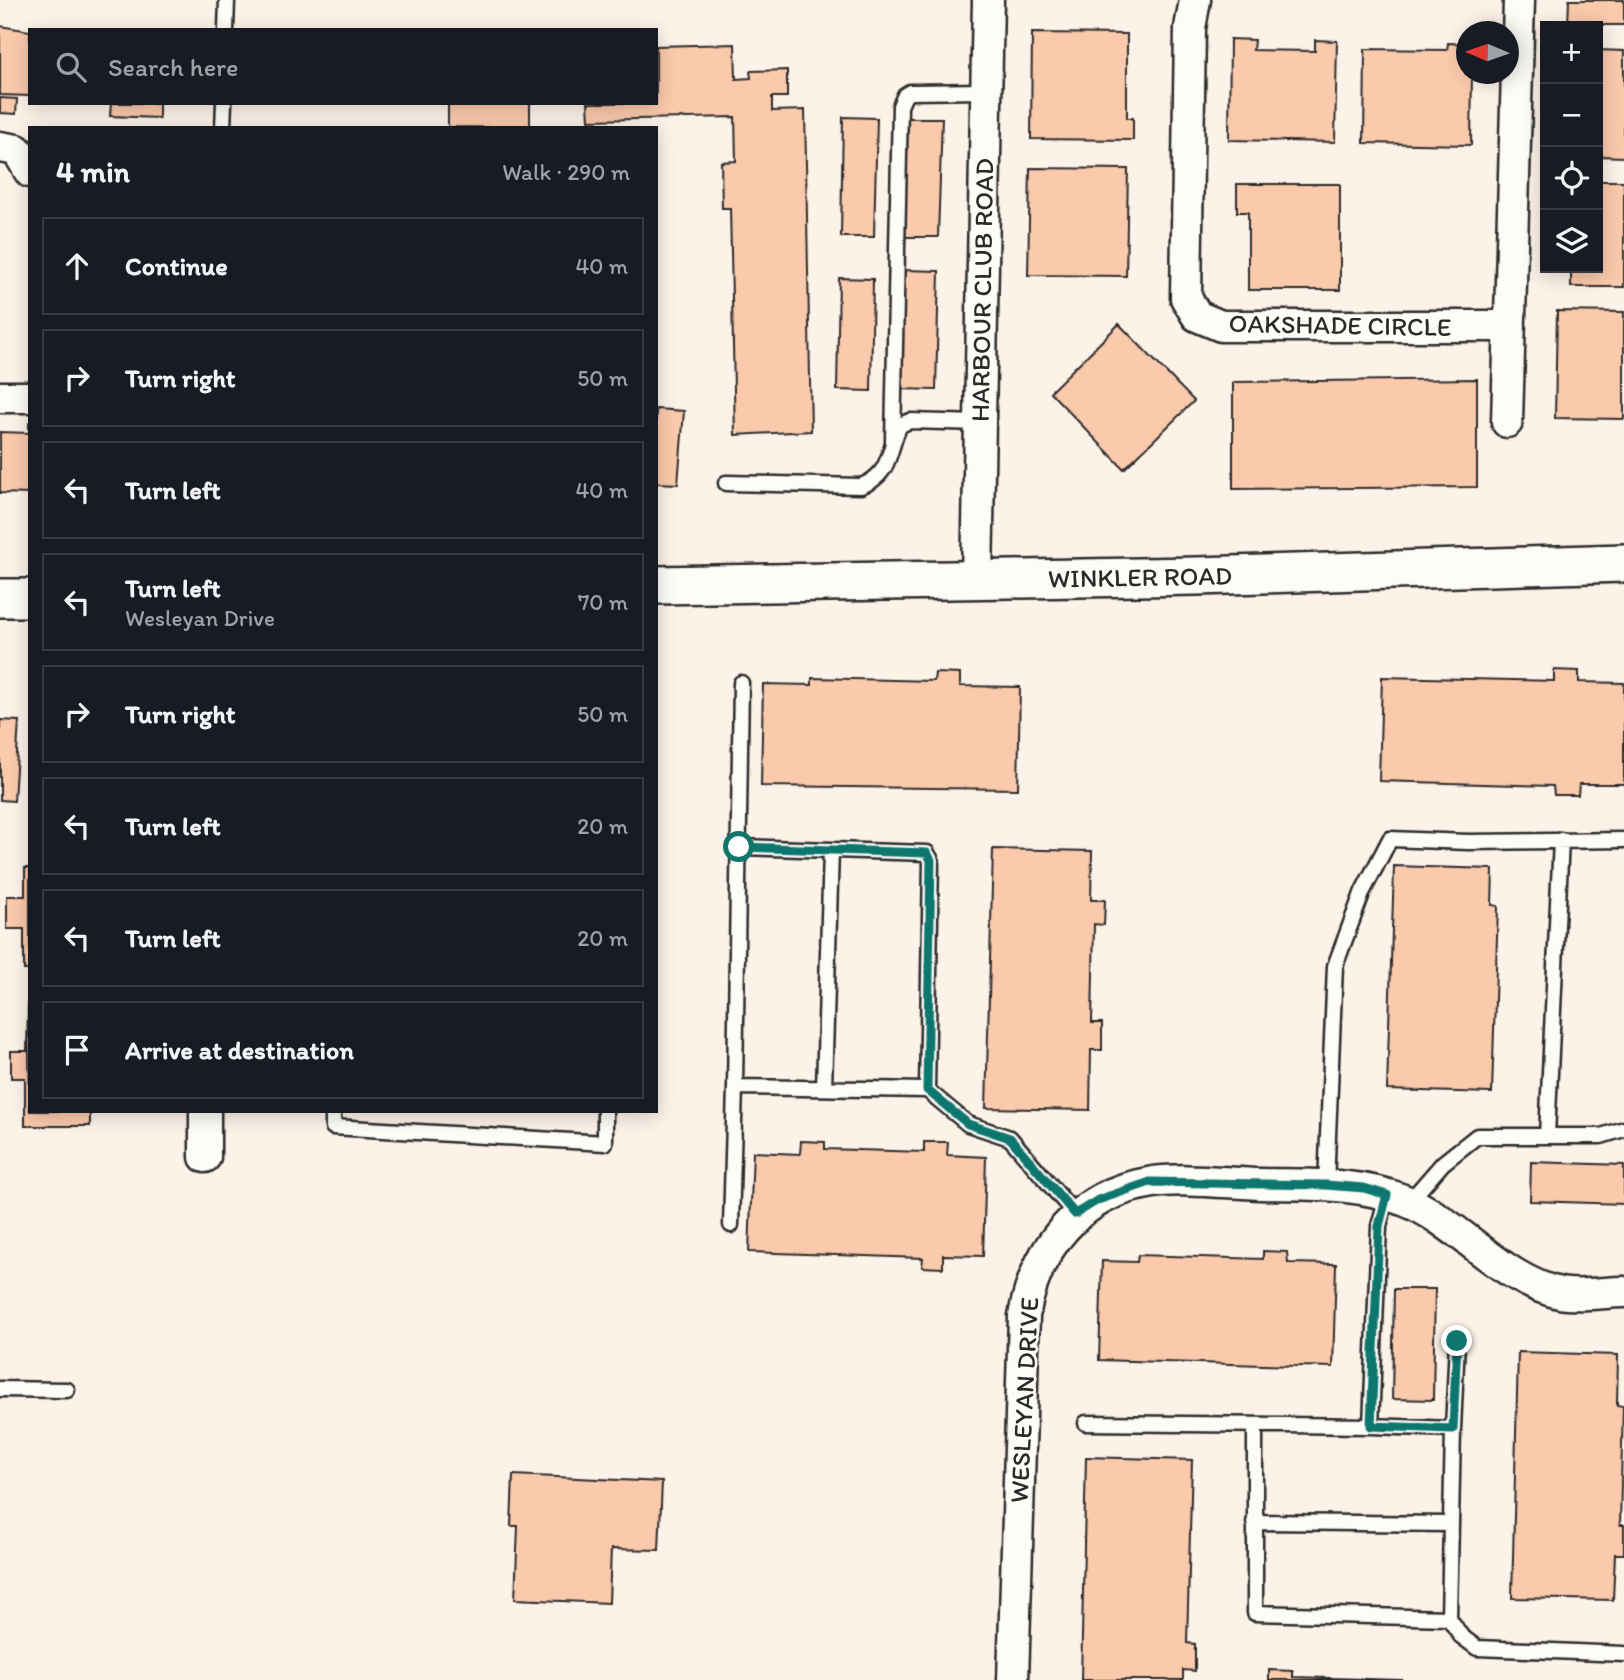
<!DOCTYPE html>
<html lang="en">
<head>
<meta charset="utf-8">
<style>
	body { margin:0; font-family:Itim,sans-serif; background:#242831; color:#f1f3f6 }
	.controls { position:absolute; right:21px; top:21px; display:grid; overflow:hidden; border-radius:0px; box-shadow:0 4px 18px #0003 }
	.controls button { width:63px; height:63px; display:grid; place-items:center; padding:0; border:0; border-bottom:2px solid #363941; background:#171b24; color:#f1f3f6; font:35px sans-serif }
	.compass { position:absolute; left:1456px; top:21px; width:63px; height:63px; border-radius:50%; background:#171b24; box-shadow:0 4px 18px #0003; rotate:272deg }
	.stop { position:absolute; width:21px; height:21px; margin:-16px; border:5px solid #0f766e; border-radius:50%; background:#fff }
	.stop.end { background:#0f766e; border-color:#fff; box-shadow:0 2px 7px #0008 }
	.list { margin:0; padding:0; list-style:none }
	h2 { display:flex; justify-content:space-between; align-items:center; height:91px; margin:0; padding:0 28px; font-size:30px }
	h2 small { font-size:23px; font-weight:400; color:#9ea1a6 }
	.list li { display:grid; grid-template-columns:46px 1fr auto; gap:21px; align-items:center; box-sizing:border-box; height:98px; margin:0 14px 14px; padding:0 14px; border:2px solid #363941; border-radius:0px }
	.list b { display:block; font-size:26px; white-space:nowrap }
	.list p { margin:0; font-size:23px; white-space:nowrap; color:#9ea1a6 }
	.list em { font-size:23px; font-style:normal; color:#9ea1a6 }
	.icon { flex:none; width:38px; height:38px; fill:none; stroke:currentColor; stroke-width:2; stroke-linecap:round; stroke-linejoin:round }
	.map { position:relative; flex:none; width:1624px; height:1680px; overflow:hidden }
	.search { position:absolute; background:#171b24; box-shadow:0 4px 18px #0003; left:28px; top:28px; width:630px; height:77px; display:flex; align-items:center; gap:18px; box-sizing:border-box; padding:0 24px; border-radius:0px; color:#9ea1a6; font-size:26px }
	.panel { position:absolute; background:#171b24; box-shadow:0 4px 18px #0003; left:28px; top:126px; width:630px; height:987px; border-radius:0px }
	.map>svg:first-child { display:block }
</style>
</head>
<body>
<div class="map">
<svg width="1624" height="1680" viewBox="0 0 1624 1680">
	<rect width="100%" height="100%" fill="#fdf2e8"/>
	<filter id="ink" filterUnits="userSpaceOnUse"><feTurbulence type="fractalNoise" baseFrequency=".0143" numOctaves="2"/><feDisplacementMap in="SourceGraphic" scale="14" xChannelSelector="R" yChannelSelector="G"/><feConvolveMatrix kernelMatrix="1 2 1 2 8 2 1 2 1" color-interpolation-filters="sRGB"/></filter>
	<g filter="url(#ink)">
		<!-- building -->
		<path fill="#fbc9ac" stroke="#2b2b2b" stroke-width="2" d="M1569,0H1624V25H1568Z
			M0,26L30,31V96L0,95Z
			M1032,33L1127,34V118H1133V140L1031,139Z
			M1230,39L1254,40L1253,50L1315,51V40L1337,41L1335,142L1229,140Z
			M1448,43L1466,44V74H1472L1471,145L1364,143L1365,49L1447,50Z
			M735,44L736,79L751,78L750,71L787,70V97H772V111L805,110L811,431L735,435L730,208H722L721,162L736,161L735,117L589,120L588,103H656V46Z
			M1598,50L1624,51V157L1598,156Z
			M0,98L17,99L16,114L0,113Z
			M111,103H159V118L110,116Z
			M448,103H530V128L448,127Z
			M843,117L877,118L874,237H841Z
			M906,118H942L938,237H903Z
			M1030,168L1128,169L1126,276L1028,275Z
			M1598,181H1624V287H1571V268H1598Z
			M1237,184H1340V290H1248V212H1237Z
			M903,270L939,271L936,390L900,389Z
			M839,278L873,279L871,391L837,390Z
			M1557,311L1624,312V419L1555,418Z
			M1119,324L1194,401L1124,469L1050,392Z
			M1477,379V487L1233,489V382Z
			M656,409L684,411L678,484L656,483Z
			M29,423H30V508V494L0,493V432L29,433Z
			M1554,670L1579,671V682L1624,683V784H1579L1578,795H1554L1553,786L1379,781L1382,677L1554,681Z
			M935,673L960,674V686L1020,687L1018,789L761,786L763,684L812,685V678L934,681Z
			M0,720L19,721L14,801L0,800Z
			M993,849L1092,851L1091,900H1105L1104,925L1094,924L1092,1023H1102V1050H1091L1090,1110L986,1108Z
			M1394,866L1493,869L1492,905L1498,906L1492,1093L1387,1090Z
			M25,868H30V970H24V929H7V896H25Z
			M28,1002L30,1111H90V1126H25V1078H11V1051H27Z
			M801,1141L825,1142V1149L924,1152V1142H948L947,1155L986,1157L983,1256L943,1255V1268L922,1267L923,1258L749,1252L753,1152L800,1154Z
			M1531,1162L1624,1165V1204L1530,1201Z
			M1263,1251L1287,1252L1288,1263L1336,1264L1333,1367L1099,1360L1102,1261L1137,1262L1138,1255L1263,1259Z
			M1394,1289H1435L1433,1400L1392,1399Z
			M1518,1352L1618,1355L1617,1405L1623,1406L1620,1525H1624V1554H1615L1613,1600L1512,1598Z
			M1086,1457L1192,1460L1187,1643L1195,1644V1671L1183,1670V1680H1081Z
			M513,1475L662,1482L659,1550L611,1549L609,1603L515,1599L518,1526H511Z
			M1269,1670L1293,1671V1677L1403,1680H1269Z"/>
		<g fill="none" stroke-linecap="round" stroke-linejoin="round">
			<defs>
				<path id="service" d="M226,30L227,0
					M223,128L224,103
					M893,441L900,106L905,95L910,92L986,91
					M726,483L861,486C892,474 887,452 900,425L910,421L980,423
					M739,847L927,853L931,860L927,1090
					M735,1087L741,683
					M824,1088L831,850
					M333,1111V1127L605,1143V1111
					M1547,1136L1561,840
					M1326,1185L1335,966L1363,891L1390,839L1468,842L1624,840
					M1409,1202L1443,1163L1477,1136H1601L1624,1129
					M731,1225L735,1087L927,1090L968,1124L1010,1138L1075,1214
					M0,1389L67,1390
					M1086,1423L1371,1426L1379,1226L1387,1195
					M1255,1426V1613L1449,1618
					M1371,1426L1453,1429L1457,1341
					M1453,1429L1449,1618L1461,1636L1477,1648L1624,1654
					M1254,1522L1450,1524"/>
				<path id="minor" d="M1195,0L1190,28L1186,298L1197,316L1221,326H1510
					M0,147L17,150L30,172
					M0,397H30
					M1507,422L1519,0
					M977,579L988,0
					M205,1111V1157
					M1013,1680L1024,1316C1036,1248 1078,1195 1148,1183C1181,1177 1226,1183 1260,1184C1309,1185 1359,1182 1406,1201C1459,1222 1502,1281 1560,1293C1580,1297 1604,1292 1624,1292"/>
				<path id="tertiary" d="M656,585L1197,576L1624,563
					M0,598H30"/>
			</defs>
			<!-- service casing -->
			<use href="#service" stroke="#2b2b2b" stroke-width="19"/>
			<!-- minor casing -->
			<use href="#minor" stroke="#2b2b2b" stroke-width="35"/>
			<!-- tertiary casing -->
			<use href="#tertiary" stroke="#2b2b2b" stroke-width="42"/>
			<!-- service -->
			<use href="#service" stroke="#fdfcf7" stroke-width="14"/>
			<!-- minor -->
			<use href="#minor" stroke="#fdfcf7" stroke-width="30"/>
			<!-- tertiary -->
			<use href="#tertiary" stroke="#fdfcf7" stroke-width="37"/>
		</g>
	</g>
	<g fill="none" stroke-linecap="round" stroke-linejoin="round" filter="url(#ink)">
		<!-- route -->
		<path stroke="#0f766e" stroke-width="9" d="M739,847L927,853L931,860L927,1090L968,1124L1010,1138L1075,1214L1098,1200L1150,1182L1326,1185L1364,1188L1387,1195L1379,1226L1371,1426L1453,1429L1457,1341"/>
	</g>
	<g text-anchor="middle" stroke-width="5" stroke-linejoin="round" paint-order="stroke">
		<!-- street labels -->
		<g font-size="26" fill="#2b2b2b" stroke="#fdfcf7">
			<text transform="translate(982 290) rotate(-89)" y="9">HARBOUR CLUB ROAD</text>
			<text transform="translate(1340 325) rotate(1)" y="9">OAKSHADE CIRCLE</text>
			<text transform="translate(1140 577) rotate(-1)" y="9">WINKLER ROAD</text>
			<text transform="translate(1024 1400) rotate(-87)" y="9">WESLEYAN DRIVE</text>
		</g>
	</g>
</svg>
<div class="controls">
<button>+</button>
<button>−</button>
<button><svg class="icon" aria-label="locate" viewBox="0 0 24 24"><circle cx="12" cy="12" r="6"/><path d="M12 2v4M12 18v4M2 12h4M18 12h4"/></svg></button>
<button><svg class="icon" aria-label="layers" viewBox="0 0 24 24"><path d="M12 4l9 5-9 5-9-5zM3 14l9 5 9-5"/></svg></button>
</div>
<svg class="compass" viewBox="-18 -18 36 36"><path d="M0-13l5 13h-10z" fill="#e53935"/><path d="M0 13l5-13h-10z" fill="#9ea1a6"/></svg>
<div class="stop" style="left:739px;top:847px"></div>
<div class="stop end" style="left:1457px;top:1341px"></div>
<div class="search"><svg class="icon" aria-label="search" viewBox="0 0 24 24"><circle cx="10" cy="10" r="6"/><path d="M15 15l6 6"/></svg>Search here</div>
<section class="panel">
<h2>4 min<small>Walk · 290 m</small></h2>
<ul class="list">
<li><svg class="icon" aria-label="ahead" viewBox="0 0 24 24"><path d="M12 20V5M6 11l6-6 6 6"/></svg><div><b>Continue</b></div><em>40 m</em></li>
<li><svg class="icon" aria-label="right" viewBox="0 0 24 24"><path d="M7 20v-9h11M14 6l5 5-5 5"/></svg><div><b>Turn right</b></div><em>50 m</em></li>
<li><svg class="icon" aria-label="left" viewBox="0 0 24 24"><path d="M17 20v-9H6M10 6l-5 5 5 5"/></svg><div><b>Turn left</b></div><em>40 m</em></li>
<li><svg class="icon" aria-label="left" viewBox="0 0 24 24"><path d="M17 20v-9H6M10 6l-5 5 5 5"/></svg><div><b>Turn left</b><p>Wesleyan Drive</p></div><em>70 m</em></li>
<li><svg class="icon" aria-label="right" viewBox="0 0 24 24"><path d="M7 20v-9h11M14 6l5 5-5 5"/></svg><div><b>Turn right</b></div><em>50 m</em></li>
<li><svg class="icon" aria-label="left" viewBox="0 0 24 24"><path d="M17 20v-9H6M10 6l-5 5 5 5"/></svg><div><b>Turn left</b></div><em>20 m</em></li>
<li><svg class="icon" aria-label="left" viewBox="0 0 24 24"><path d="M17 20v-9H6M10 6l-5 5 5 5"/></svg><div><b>Turn left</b></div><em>20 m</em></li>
<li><svg class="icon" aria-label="arrive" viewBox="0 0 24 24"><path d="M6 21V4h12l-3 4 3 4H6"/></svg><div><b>Arrive at destination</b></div></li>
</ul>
</section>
</div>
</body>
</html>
